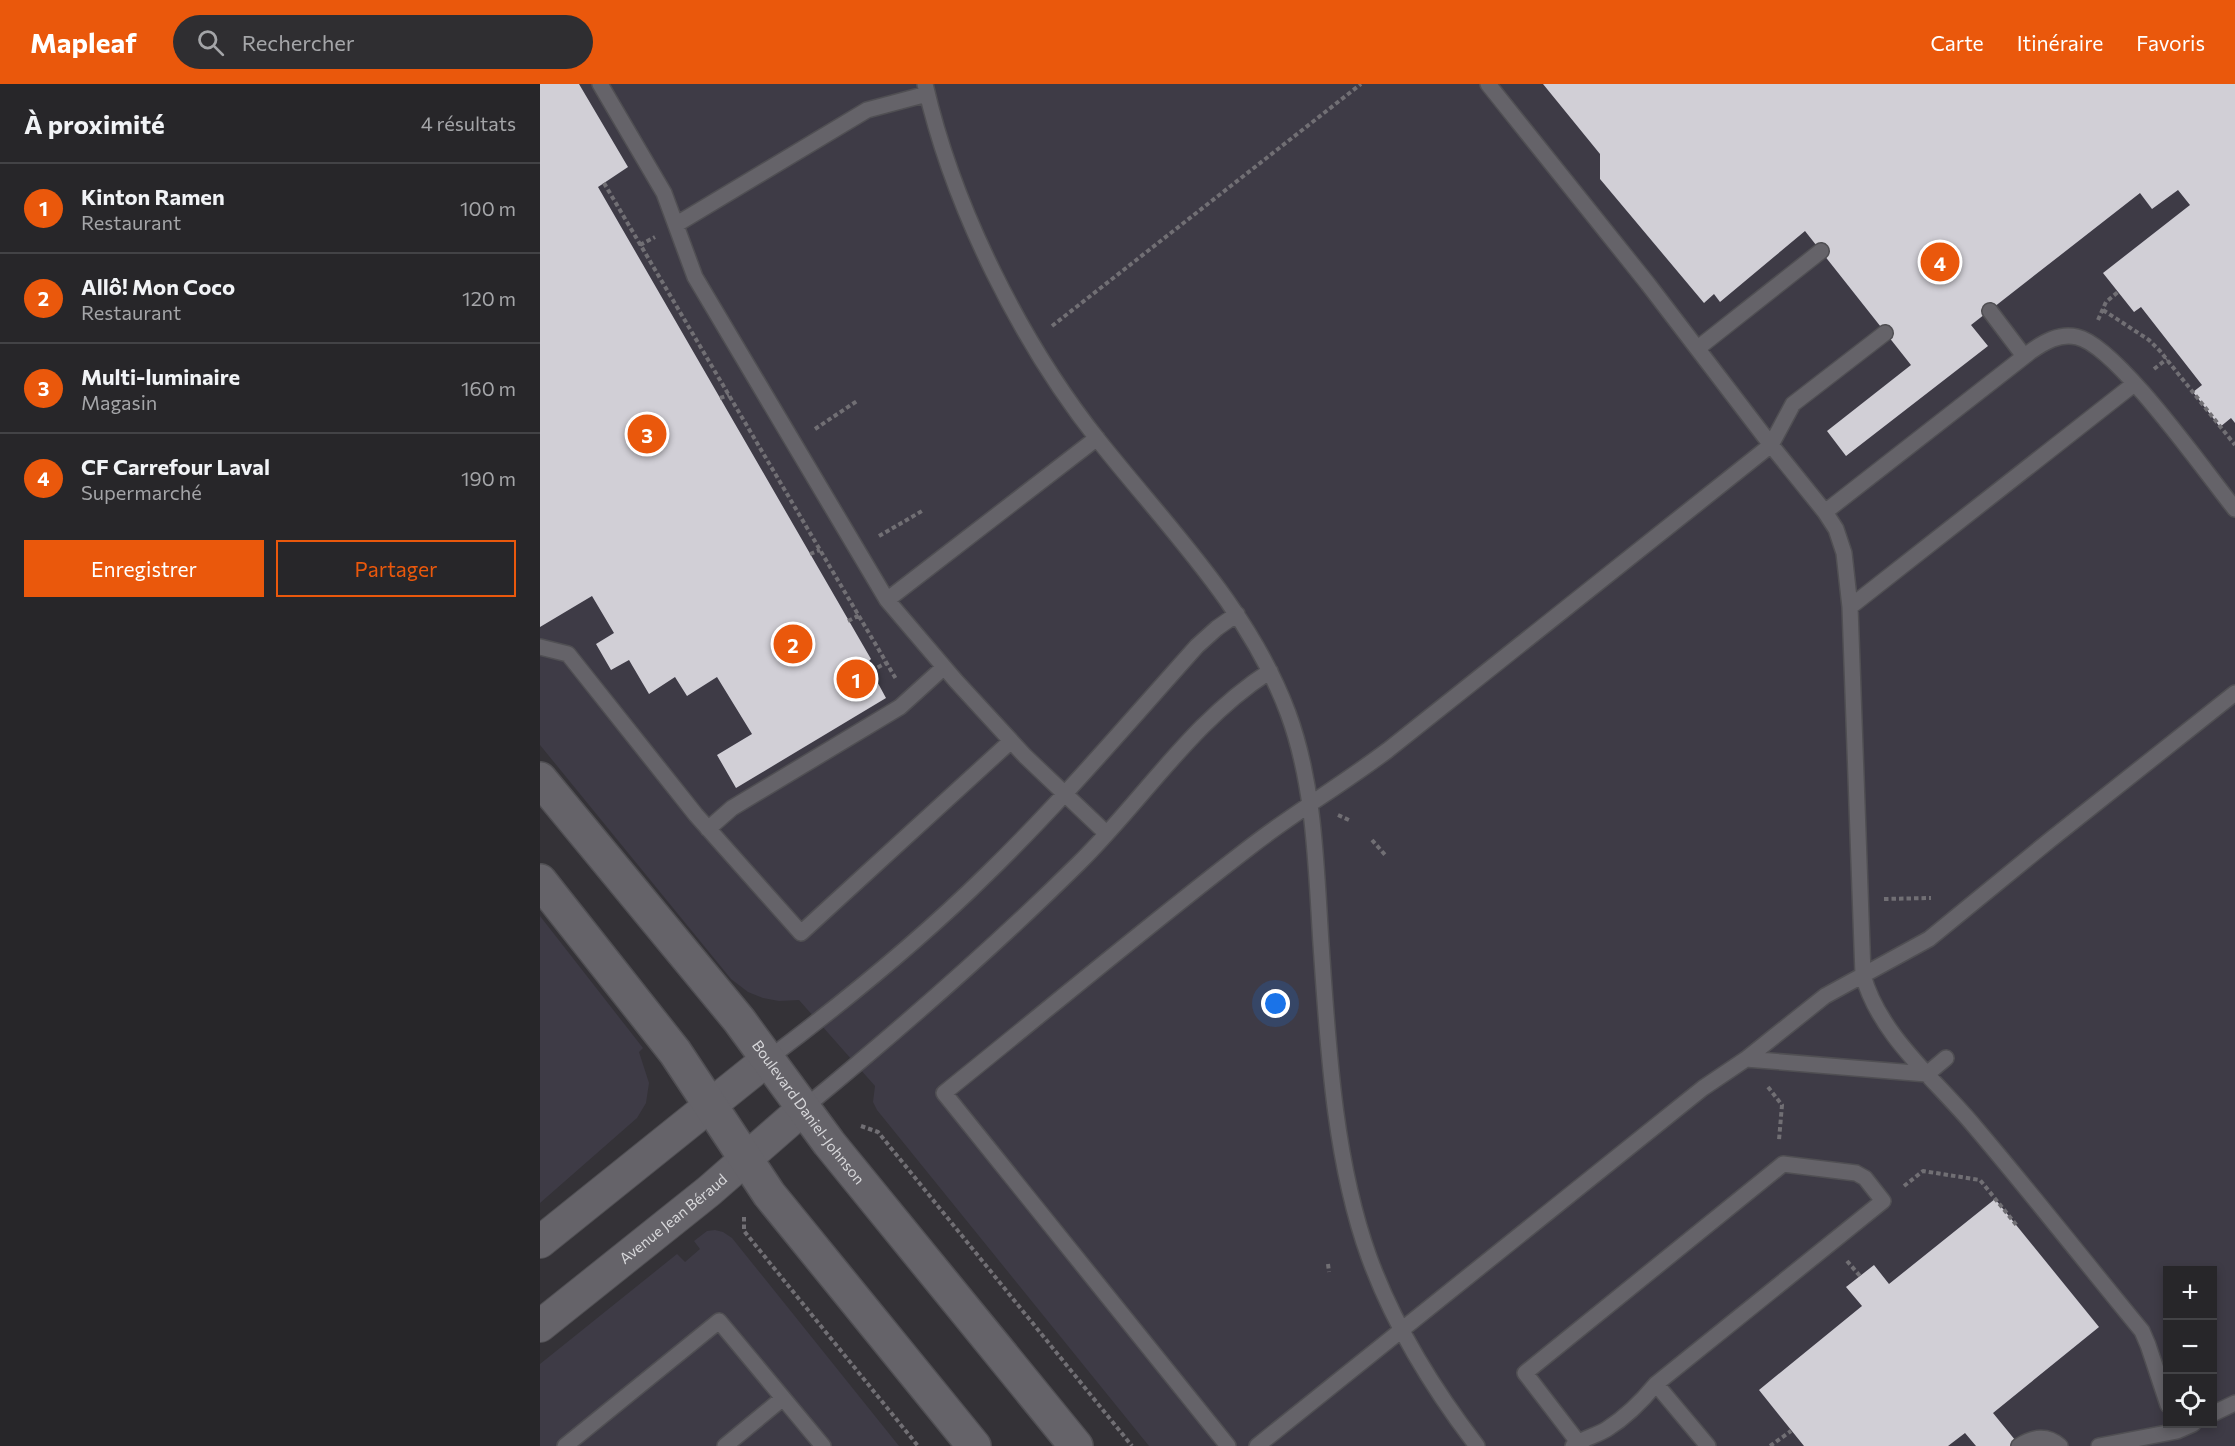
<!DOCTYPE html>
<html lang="fr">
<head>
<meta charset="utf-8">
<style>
	body { margin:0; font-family:Commissioner,sans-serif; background:#2f2e31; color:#f1f3f6 }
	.controls { position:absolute; right:18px; bottom:18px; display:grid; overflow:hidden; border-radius:0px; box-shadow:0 3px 9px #0003 }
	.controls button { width:54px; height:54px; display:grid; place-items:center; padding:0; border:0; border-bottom:2px solid #434346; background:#272629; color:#f1f3f6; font:30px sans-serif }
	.you { position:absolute; left:736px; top:920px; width:21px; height:21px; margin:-15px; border:4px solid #fff; border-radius:50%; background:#1a73e8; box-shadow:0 0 0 9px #1a73e833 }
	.badge { display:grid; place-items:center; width:39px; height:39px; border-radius:50%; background:#ea580c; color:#fff; font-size:20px; font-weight:700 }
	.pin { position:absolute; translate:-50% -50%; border:3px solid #fff; box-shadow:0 2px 6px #0006 }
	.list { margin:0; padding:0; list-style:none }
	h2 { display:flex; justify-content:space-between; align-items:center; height:78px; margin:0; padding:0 24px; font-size:26px }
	h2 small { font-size:20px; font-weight:400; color:#a4a5a8 }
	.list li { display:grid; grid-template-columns:39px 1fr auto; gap:18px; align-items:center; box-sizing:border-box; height:90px; padding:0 24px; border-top:2px solid #434346 }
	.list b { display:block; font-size:22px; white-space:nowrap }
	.list p { margin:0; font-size:20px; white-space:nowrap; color:#a4a5a8 }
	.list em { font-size:20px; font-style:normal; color:#a4a5a8 }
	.actions { display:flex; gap:12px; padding:18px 24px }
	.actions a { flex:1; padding:14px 0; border:2px solid #ea580c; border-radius:0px; text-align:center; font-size:21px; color:#ea580c }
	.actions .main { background:#ea580c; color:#fff }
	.icon { flex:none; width:33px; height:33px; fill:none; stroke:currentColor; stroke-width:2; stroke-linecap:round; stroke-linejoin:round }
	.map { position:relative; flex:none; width:1695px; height:1362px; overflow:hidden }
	header { display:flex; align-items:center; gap:36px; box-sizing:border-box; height:84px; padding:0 30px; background:#ea580c; color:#fff }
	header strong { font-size:28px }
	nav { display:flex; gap:33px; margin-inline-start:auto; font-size:21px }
	.search { width:420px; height:54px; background:#2f2e31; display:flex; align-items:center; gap:15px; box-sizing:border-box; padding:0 21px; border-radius:33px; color:#a4a5a8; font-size:22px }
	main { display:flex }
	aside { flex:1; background:#272629 }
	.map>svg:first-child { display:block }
</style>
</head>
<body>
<header>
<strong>Mapleaf</strong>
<div class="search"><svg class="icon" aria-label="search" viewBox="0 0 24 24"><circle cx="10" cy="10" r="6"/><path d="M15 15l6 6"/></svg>Rechercher</div>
<nav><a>Carte</a><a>Itinéraire</a><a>Favoris</a></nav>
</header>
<main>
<aside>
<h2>À proximité<small>4 résultats</small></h2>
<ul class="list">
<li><span class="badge">1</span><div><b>Kinton Ramen</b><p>Restaurant</p></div><em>100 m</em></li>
<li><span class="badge">2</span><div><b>Allô! Mon Coco</b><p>Restaurant</p></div><em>120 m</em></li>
<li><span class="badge">3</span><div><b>Multi-luminaire</b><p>Magasin</p></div><em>160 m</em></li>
<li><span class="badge">4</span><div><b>CF Carrefour Laval</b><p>Supermarché</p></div><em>190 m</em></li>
</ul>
<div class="actions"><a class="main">Enregistrer</a><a>Partager</a></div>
</aside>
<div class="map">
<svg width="1695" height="1362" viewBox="0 0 1695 1362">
	<rect width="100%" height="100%" fill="#343237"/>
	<!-- built -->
	<path fill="#3e3b46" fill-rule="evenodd" d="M0,0H1695V1362H609L337,1026L333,1018L335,1002L259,916L239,917L223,914L208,908L191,895L0,661ZM1628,1186H1672V1340H1628Z
		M0,832L103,964L99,968L109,999L106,1019L97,1034L0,1119Z
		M175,1146L183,1148L192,1154L359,1362H0V1280L137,1170L145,1178L160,1165L154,1157L167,1147Z"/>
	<!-- building -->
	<path fill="#d1cfd6" d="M0,0H39L88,83L58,103L331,575L327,579L346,614L196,704L177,671L212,650L177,593L147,612L135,593L109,610L89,576L71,586L56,560L74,549L52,512L0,543Z
		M1003,0H1695V339L1691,334L1680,343L1653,308L1662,301L1601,223L1594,228L1563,189L1650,121L1638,106L1612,125L1600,109L1431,241L1448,262L1306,372L1287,347L1371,281L1265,147L1180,218L1174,210L1164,219L1060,95V70Z
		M1455,1115L1559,1243L1453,1329L1480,1362H1436L1425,1349L1408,1362H1264L1219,1306L1322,1222L1306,1203L1334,1181L1349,1200Z"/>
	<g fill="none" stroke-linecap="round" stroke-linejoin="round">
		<defs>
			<path id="service" d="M60,0L124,109L155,193L347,516L416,597L485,672L566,749
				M385,0C413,123 481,259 559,357C628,444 709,524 748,629C775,702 776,783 781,860C788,962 794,1076 829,1173C853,1239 894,1306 937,1362
				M948,0L1108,200L1231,361L1285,428L1296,445L1304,469L1310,523L1323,891C1339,951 1396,996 1435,1043C1492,1110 1546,1179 1602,1247L1608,1261L1628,1321
				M137,140L327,26L387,10
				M1450,227L1484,272
				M1158,264L1281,167
				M1285,428L1490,268C1504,258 1519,249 1537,253C1576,261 1666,389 1695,425
				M347,516L557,354
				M1310,523L1594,300
				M0,563L28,570L156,731L261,849L471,657
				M168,745L192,724L360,623L403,584
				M228,975C304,918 379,857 447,790C521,718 588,639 657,562L677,544L697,530
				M1206,975L1387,990L1406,974
				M264,1024C359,946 451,866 539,779C603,716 653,636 730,587
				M1116,1300L1168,1362
				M1672,1330L1695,1319
				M25,1362L179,1237L283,1362
				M185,1362L243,1314
				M688,1362L404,1009C506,927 606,843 710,763C755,728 803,700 848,666L1231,361L1253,320L1345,249
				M717,1362L1163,1004L1206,975L1285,912L1389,855L1510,756L1695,609
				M1033,1362C1043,1354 1056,1352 1067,1345C1086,1333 1102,1317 1116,1300L1343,1117L1325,1094L1316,1089L1243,1080L985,1289L1038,1358L1042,1362
				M1479,1362C1493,1353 1507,1351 1520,1362
				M1559,1362L1637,1347L1653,1340"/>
			<g id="minor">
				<path d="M0,1158L228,975"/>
				<path id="s1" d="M0,1242L169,1107L264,1024"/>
			</g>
			<g id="tertiary">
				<path id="s2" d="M0,695L199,936L289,1059L536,1362"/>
				<path d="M0,797L135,968L229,1110L434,1362"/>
			</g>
		</defs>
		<!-- service casing -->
		<use href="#service" stroke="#504f53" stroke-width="18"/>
		<!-- minor casing -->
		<use href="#minor" stroke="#504f53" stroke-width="34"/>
		<!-- tertiary casing -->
		<use href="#tertiary" stroke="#504f53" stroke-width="36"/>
		<!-- path -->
		<path stroke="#716f74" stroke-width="4" stroke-dasharray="4.5 3" stroke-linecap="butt" d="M64,99L356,595
			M100,161L115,153
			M1563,226L1609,256L1620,267L1695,361
			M1558,236L1566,218L1578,208
			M512,242L821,0
			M1614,285L1627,275
			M180,314L189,311
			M275,345L317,317
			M339,452L382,427
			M270,470L280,466
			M308,537L320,531
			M331,587L346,579
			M798,731L811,737
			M832,756L846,772
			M1344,815L1391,814
			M1228,1003L1242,1021L1239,1056
			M321,1042L338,1048L592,1362
			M1364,1102L1383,1087L1440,1096L1478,1143
			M204,1133V1147L378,1362
			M1307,1177L1320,1192
			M788,1180L789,1188
			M1230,1362L1251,1347"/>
		<!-- service -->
		<use href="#service" stroke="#656369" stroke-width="15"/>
		<!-- minor -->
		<use href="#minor" stroke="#656369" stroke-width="32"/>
		<!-- tertiary -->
		<use href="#tertiary" stroke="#656369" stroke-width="33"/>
	</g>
	<g text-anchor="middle" stroke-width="6" stroke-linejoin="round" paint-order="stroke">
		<!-- street labels -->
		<g font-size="15" fill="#d7d7da" stroke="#343237">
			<text dy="5" stroke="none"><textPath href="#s2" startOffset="428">Boulevard Daniel-Johnson</textPath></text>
			<text dy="5" stroke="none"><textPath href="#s1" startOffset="171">Avenue Jean Béraud</textPath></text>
		</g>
	</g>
</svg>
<div class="controls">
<button>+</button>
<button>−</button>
<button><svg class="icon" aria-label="locate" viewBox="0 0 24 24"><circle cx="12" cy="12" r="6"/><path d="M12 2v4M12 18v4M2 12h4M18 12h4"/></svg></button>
</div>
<div class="you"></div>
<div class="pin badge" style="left:316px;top:595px">1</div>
<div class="pin badge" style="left:253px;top:560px">2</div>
<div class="pin badge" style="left:107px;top:350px">3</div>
<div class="pin badge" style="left:1400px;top:178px">4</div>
</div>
</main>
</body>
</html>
